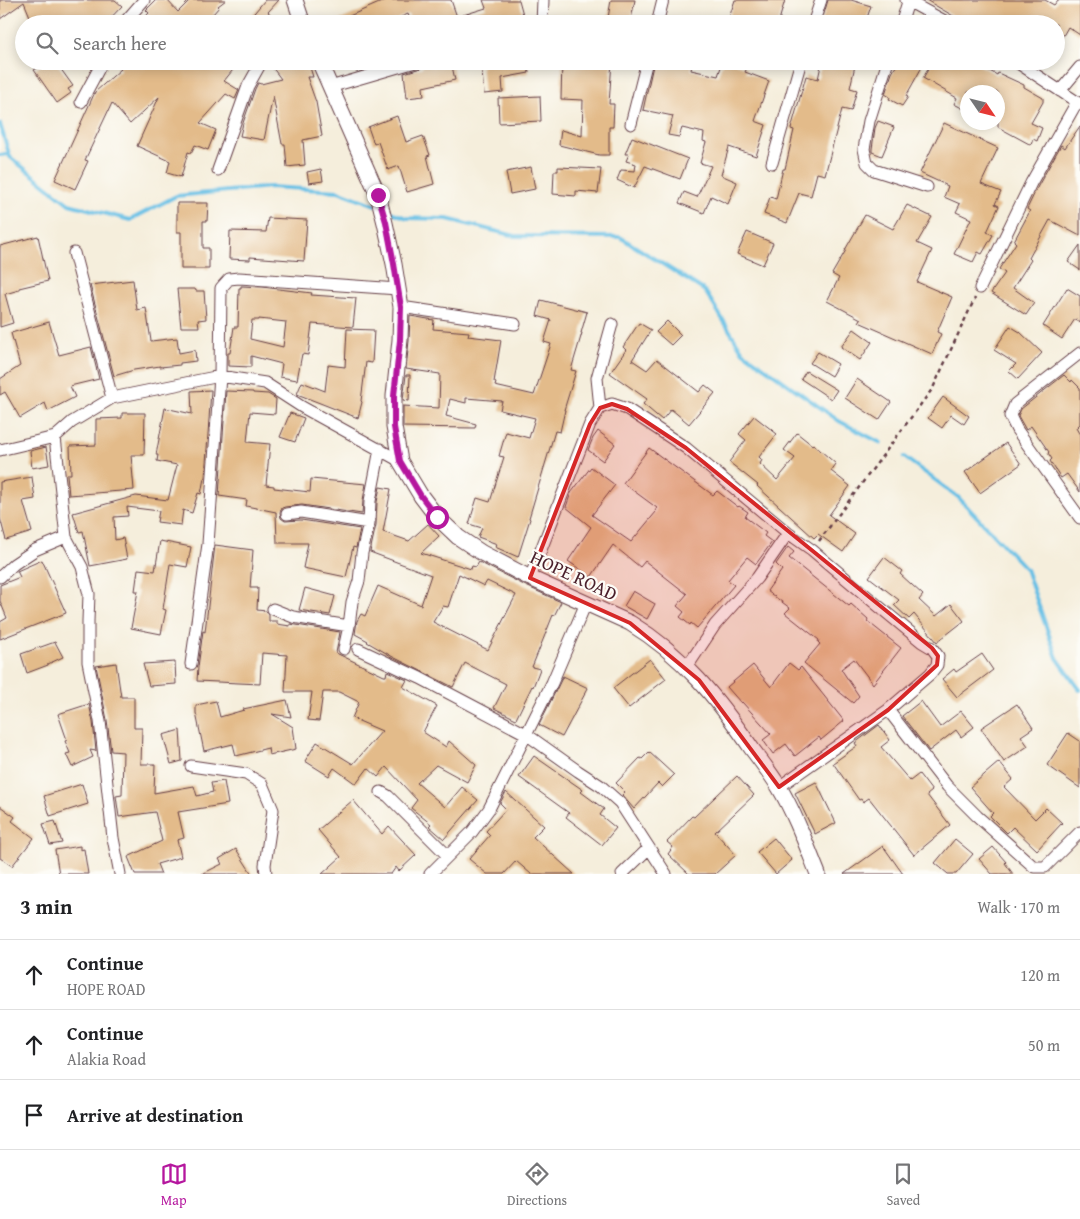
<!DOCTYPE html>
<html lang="en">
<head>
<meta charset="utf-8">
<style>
	body { margin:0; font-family:"Gentium Book Plus",serif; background:#f2f2f2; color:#202124 }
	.compass { position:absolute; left:960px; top:85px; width:45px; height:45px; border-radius:50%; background:#fff; box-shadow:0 2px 12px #0003; rotate:125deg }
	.stop { position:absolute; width:15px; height:15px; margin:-11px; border:4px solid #b5179e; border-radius:50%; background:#fff }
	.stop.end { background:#b5179e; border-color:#fff; box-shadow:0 1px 5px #0008 }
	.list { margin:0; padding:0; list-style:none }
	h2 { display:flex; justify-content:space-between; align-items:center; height:65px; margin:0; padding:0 20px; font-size:21px }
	h2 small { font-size:16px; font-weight:400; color:#757577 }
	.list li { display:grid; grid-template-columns:32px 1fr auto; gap:15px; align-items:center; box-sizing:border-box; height:70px; padding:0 20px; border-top:1px solid #e0e0e0 }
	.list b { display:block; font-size:19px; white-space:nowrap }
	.list p { margin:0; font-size:16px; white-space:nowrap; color:#757577 }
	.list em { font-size:16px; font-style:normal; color:#757577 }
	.icon { flex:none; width:28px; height:28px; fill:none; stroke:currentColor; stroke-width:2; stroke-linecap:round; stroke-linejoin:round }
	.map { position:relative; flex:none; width:1080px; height:874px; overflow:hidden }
	.search { position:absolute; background:#fff; box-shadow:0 2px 12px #0003; left:15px; right:15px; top:15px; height:55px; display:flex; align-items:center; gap:12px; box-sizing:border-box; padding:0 18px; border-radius:28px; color:#757577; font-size:19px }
	.sheet { height:275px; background:#fff }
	nav { display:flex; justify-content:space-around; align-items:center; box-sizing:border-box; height:70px; border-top:1px solid #e0e0e0; background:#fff; font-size:14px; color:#757577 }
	nav a { display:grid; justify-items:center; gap:2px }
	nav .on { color:#b5179e }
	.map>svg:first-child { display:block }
</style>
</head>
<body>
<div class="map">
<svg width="1080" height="874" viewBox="0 0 1080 874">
	<rect width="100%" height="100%" fill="#fdfcf7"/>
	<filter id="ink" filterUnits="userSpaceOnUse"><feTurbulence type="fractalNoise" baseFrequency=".02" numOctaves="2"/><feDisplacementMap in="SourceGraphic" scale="10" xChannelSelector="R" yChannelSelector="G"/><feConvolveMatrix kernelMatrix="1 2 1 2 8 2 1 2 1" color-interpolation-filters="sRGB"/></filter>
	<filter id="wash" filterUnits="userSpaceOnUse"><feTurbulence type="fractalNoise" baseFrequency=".0096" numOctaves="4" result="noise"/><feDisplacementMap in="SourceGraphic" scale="20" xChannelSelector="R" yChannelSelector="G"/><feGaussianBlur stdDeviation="1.12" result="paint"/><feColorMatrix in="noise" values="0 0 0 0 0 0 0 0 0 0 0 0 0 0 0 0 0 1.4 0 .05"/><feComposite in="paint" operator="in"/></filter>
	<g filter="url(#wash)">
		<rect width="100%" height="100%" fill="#f5eedc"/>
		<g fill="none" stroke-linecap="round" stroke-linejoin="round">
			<!-- stream -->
			<path stroke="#68c0e5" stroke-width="4" d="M0,124L10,157L69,204L130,220L176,196L270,187L338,191L375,205
				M0,155L9,154
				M386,210L407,218L447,219L515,236L620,237L705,291L743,352L839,421L881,443
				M904,457L958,497L1026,569L1057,658L1080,690"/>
		</g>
		<g id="blocks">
			<!-- building -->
			<path fill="#e3bb8a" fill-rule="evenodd" d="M0,0H115L122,6L105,24H33L24,2L0,19Z
				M156,0H167L178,12L190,0H226L218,6L219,7L213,14L226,24H138L149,13L146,10Z
				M265,0H279L268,12L282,24H245Z
				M386,0H451L457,17L440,24H412L408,14L386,24H331Z
				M483,0H519L525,22L516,24H466L463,15L486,8Z
				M611,0H635L630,24H607Z
				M735,0H785L778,24H730L731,19L729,18Z
				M828,0H851L871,6L865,24H821Z
				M926,0H1045L1054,5L1058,0H1080V35L1068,27L1056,48V24H967Z
				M48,61H55L73,86L68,89L71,93L57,103L34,70Z
				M113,61H240L224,81L239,90L235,99L226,94L200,123L216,130L208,150L195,145L191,153L188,152L181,177L167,173L170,161L137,146L159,97L130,124L112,103L85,160L88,161L75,189L55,180L95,92L121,69Z
				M269,61H308L313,77H307L316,102L322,136L303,140L305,165L287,167L285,144H282L273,96L264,140L240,136L243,123L255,89L258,83L261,84L281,79L269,63Z
				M437,61H451L455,80L423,87L424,96L407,98L404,73L421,68L426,64Z
				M481,61H527L529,73L502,78L503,92L484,94Z
				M562,61H612L609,104H614L613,127H609V155H599L559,145L561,130L582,136L583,100L561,99Z
				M654,61H693L691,70L718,76L723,61H727L747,68L745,72L769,81L755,121L766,125L756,156L729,147L721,175L737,182L728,204L711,196L704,213L679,203L684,192L697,197L711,166L700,163L706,142L703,141L704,133L682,128L679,137L668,135L673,116L643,110Z
				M822,61H856L850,88L857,90L851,111L842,109L825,175L817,173L811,196L799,193L787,223L764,214L770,197L776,199L783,169H785L794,130L791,129L806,76L818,79Z
				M899,61H912L922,67L906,96L908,97L902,106L889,99L890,97L885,94L892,73Z
				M933,61H971L997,75L998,73L1024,85V87L1043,98V102L1031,123L1042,128L1037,141L1033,139L1031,145L998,127V92H968V111L954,104L957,98L923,78Z
				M540,96L541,121L499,123L498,98Z
				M397,116L406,142L423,136L430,155L427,156L434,184L407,192L399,166L388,170L378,142L374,144L368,127Z
				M878,121L894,127L882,156L872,152V149L875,128Z
				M944,123L998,148L981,184L1001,192L995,204L999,206L987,232L993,235L982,254L978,252L973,262L954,254L971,219L956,212L960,204L944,197L948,186L920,173Z
				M1080,126V236L1050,220L1029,258L1031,260L1013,288L1034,303L1026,315L991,293L1005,273L999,269L1016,243L1014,241L1030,211L1027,209L1038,186L1061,145L1065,148Z
				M632,137L688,159L680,179L645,166L634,188L617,180L621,170L635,171L636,164L626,161L629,154H625Z
				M531,167L535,189L510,194L506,172Z
				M558,167L601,169L598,193L576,191V196L553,194L554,171H558Z
				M321,169L323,181L309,183L307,172Z
				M177,203H208L207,221H203V248H209V269H181V232H177Z
				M907,205L932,217L917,243L932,250L917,282L952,297L937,332L941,334L932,354L859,322L861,319L827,301L839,278L832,274L846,250H845L865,215L893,229Z
				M268,218L307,220L304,261L250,257V260L229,259L230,231L266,232Z
				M747,232L773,243L763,265L737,254Z
				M38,236L48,281L19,288V290L5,294L13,323L0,327V246Z
				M1080,245V270L1068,262Z
				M133,280L137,310L146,308L151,341L177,338L179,353L195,350L196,361L180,363V365L160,367V366L134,370L114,376L90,285Z
				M241,286L262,287L312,293L311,295L356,298L353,327L312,324L308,355L302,354L297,380L280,377L282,364L251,356V367L228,366V353H230L234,327H238L239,288H241ZM259,319L286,322L283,347L250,339L252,320H259Z
				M1067,288L1080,296V323L1075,319L1062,339L1043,326Z
				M177,289H195L196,291H204L206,319L198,320L199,327H181Z
				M541,300L587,312L581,333H582L571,370L576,371L564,410H565L560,432L555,431L529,518L530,519L518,557L495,547L497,544L478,537L482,528L469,524L477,498L490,502L504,457L499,456L506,432L529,438L535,418L500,410L502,401L466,398V403L450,399L446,416L476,424L475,428L403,427V406L439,408L440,374L406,369L409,341L410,316L434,320L433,329L469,332L468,336L501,340L494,382L496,383L495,386L534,395L551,344L544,342L551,320L537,316Z
				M667,321L681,335L671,345L656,332Z
				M49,322L59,355L91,347L99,379L70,386L75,397L48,411L45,403L20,418L5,392L0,395V379L20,366L11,333Z
				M639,323L651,330L632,360L647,370L657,359L699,392L705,385L715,393L689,424L671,409L662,420L643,404L647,399L610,373L626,350L623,347Z
				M1010,326L1020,332L1042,353L1018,379L1009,371L1016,364L994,350Z
				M347,329L374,330L372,363L366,362L361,401L362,402L358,418L297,394L302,382L325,391L328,365L345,367Z
				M854,329L872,342L860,360L841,347Z
				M818,352L838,364L831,376L810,363Z
				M806,371L837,390L831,399L801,379Z
				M406,375H410L409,401L403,400Z
				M1064,375L1071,382L1072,380L1080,388V424L1076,428L1080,435V492L1067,474L1061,478L1050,461L1052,459L1048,453L1049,452L1031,426L1026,430L1018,416L1021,409Z
				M857,379L891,402L879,420L845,398Z
				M211,390L205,478H204L201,494L198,493L192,513L183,510L181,525L157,522L159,511L127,507L128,516L114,517L115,540L123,538L127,559L90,566L83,531L79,532L73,513L136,496L168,500L177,465L157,461L158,455H156L165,408L192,414L191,391Z
				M226,391L253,392V393L268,394L276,399L275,414L250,412L247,442L270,444L266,485L274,486V488L310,492L311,479L366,484L363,500L362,514L302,505L285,507L282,508L280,512L281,518L285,521L301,520L360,529L356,548L353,547L346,577L303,568L308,543H277L276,512L246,506L247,500L219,496Z
				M943,397L969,416L964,424L951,415L942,428L928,418Z
				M122,413H145L144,455H131L134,490L69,495L67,474H71L70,446L96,445V419L122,418Z
				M290,413L304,418L295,442L280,437Z
				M754,416L777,434L759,457L762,460L760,464L777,480L795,458L784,450L797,433L812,445L813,444L836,464L831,471L850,486L829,515L855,534L843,552L818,534L814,538L757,486L758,485L729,462L746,440L739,434Z
				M598,431L615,444L603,461L588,450L593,438Z
				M1006,443L1021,464L980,493L965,472Z
				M46,447L49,465L32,468L30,451Z
				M649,448L713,495L717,491L738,507L739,506L748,512L745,517L766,533L764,536L772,542L756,564L747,557L728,580L734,585L697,628L691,623L690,625L680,617L684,612L677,606L687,594L645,561L640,567L613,545L591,577L568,561L591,527L566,507L571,493L591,467L615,485L592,515L631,542L656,512L655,511L657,508L623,483Z
				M32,477L35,499L23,501L32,532L6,540L0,518V482Z
				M380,487L391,489L383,532L409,541L428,524L439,536L421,553L471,569L472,566L476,567L479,562L526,586L561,602L554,616L553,615L532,667L540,669L533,687L532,686L516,719L494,708L506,684L465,663L453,687L393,657L367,642L368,641L355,634L357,621L361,614L365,616L378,586L421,605L431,575L370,552L376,525L377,502ZM459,574L484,586L487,581L516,595L488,650L433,622L443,606L448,607Z
				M160,541L191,547L187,567L170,564L163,609L166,610L161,634L131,628L138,591H135L138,569L155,571Z
				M215,545L253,550L250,588H258L257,610L266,611L269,615V621H277V624L290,626V624L340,632L336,653L384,676H386L387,671L407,680L403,687L437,706L423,732L446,747L449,741L476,765L467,782L436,765L417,783L445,807L462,787L478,800L444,839L429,826L431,824L411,808L417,800L386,767L378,777L368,768L356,784L334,768L329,776L305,761L317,742L353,764L382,731L352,718L359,702L339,692H323L319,721L308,720L312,692H285L287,655L262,653L260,684L197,681L198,667L203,631L205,632Z
				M788,547L794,552L789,558L849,606L851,604L868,619L867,621L901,648L873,684L854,659L841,669L859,696L853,703L804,663L820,644L818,642L819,640L785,613L790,608L767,591L782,570L776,564Z
				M884,557L902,571L900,574L923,595L919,600L936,616L951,604L964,621L937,642L914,614L909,619L894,605L899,600L869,577Z
				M42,560L66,613L0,639V622L7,618L0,601V585L20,577L17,571Z
				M305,588L335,596L330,615L299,610Z
				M633,591L655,604L647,619L624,606Z
				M55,642L63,657L48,664V665L27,673L21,654Z
				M982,654L993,670L957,697L942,679L954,669L956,672Z
				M650,659L666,679L629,708L613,688Z
				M175,662L176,684L149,686L143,664Z
				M116,663L121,697H134V728H142L141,764H155L154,793L194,786L197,796L213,792L211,783L224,781L228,804L178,812L184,838L177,840L181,857L157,864L161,874H135L128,857L162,841L155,812L119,817L116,796L122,795L123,752L111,751L107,720L96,666Z
				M789,663L798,670L801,667L844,721L821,740L819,737L795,756L786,744L773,754L763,740L771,734L742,702L741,703L727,687L753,665L771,687Z
				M563,676L588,688L562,737L539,725Z
				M287,700L291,717L272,714L293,727L296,749L269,755L268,748L236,756L233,744L204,751L196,713V705L216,701L220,717L244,710H243V709Z
				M921,701L940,727L961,711L974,727L961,737L956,730L929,751L902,716Z
				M89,704L93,722L96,751L90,750L93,757L72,767L66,754L70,753L65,741L67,740L58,714Z
				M1017,704L1033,728L1021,736L1028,746L1004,762L981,728Z
				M879,725L890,740L881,747L910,781L919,774L932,791L927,795L950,825L914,855L869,798L863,802L861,799L859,800L833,763L857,746L855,743Z
				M180,730L182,761L171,764L163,735Z
				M1068,733L1080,741V788L1047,765Z
				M649,752L674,775L662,787L658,783L634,809L622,795L625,792L616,783L640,758L642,759Z
				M534,756L583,790L581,792L604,809L600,815L616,828L602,845L566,817L569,813L519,777Z
				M999,762L1013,779L1004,787L1035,819L1046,808L1062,823L1037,850L1013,827L1007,833L990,816L993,813L970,787Z
				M737,776L754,795L715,832L736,855L715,874H689L668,854L673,847L667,842L692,816L694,817Z
				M816,782L836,823L815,834L795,793Z
				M82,784L88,804L50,816L44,796Z
				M506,792L544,826L533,837L574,874H531L516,861L504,874H487L469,859L490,835L486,831L506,809L500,803Z
				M353,800L382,834L389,826L416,855L399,871L396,867L391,874H322L341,857L318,830Z
				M0,806L15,817L12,821L34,838L12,866L0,858Z
				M55,821L62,843L50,845L43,824Z
				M774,838L792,860L776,874L757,852Z
				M955,839L973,854L956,874H948L935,863Z
				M80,846V850L84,849L88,874H59L55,850Z
				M883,846L903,874H844Z
				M993,847L1006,862L1005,863L1013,874H992L979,859Z
				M236,849L252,874H202L222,864L219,859Z"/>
		</g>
	</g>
	<g filter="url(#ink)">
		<use href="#blocks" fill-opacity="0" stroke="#643e46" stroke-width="1"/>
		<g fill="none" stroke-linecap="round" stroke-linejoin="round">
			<defs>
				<path id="street" d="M906,0L950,24
					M123,24L144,0
					M542,24L543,0
					M657,24L663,0
					M813,24L821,0
					M901,24L908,2
					M888,61L869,121L864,149L867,163L874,170L927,187
					M1015,61L1080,104
					M330,87L419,61
					M1060,91L1080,67
					M81,102L103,61
					M631,124L647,61
					M772,163L801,61
					M218,170L248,86L262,61
					M74,253L112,398
					M980,288L1031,183L1077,102
					M401,307L515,324
					M1080,353L1015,404L1010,416L1017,430L1080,518
					M600,408L597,378L612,324
					M55,437L66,537L82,567L89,594L88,621V662L100,721L113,838L120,874
					M0,450L55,437L72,422L112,398L220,376L265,383L302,407L400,461
					M287,514L301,512L369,523
					M0,577L14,564L35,550L66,537
					M530,578L590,424L600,408L612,404L627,409L659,430L686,448L788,533L812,550L876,604L922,642L932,648L938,656L937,665L930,674L888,710L779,787
					M273,609L293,617L349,626
					M344,649L349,626L352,602L359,581L362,553L369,523L370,501L380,449
					M358,649L420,678L526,734L578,771L601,786L620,803L666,874
					M191,664L208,544L220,376L221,288L229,279L239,278L398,289
					M687,667L715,625L757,578L788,533
					M888,710L947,786L977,816L1034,867H1045L1080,832
					M191,766L246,774L262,784L273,810L265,865L266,874
					M381,792L388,796L448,856
					M430,874L472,832L489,809L552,683L586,603
					M622,874L649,848"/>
				<path id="secondary" d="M295,0L303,24
					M319,61L378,195L385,223L394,264L401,307L400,340L394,396V427L400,461L421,496L437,517L458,537L482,553L530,578L630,623C683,655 718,699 752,749C761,761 771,774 779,787C795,814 806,844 818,874"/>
			</defs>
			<!-- street casing -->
			<use href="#street" stroke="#643e46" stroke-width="13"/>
			<!-- secondary casing -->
			<use href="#secondary" stroke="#643e46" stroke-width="17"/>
			<!-- path -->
			<path stroke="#643e46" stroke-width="2.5" stroke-dasharray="4 4" stroke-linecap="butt" d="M819,541L933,388L975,298"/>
			<!-- street -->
			<use href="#street" stroke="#fff" stroke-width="11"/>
			<!-- secondary -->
			<use href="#secondary" stroke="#fff" stroke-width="15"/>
		</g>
	</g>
	<g fill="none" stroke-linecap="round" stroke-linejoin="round" filter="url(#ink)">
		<!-- route -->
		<path stroke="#b5179e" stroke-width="6" d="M378,195L386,222L394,264L401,307L400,340L394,396V427L400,461L421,496L437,517"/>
	</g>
	<!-- marked area -->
	<path fill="#d62828" fill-opacity="0.2" stroke="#d62828" stroke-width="4" stroke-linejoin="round" d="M612,404L627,409L686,448L932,648L938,656L937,665L888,710L779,787L699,680L630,623L530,578L590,424L600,408Z"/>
	<g text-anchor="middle" stroke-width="4.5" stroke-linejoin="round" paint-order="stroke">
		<!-- street labels -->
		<g font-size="19" fill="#4a1f2b" stroke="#fdfcf7">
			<text transform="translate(574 575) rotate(25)" y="7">HOPE ROAD</text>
		</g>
	</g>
</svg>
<svg class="compass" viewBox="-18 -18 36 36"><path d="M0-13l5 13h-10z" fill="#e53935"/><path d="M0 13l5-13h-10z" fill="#757577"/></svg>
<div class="stop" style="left:437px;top:517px"></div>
<div class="stop end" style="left:378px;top:195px"></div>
<div class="search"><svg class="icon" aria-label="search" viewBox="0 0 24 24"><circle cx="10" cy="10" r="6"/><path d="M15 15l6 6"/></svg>Search here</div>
</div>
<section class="sheet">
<h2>3 min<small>Walk · 170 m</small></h2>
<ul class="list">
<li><svg class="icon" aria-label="ahead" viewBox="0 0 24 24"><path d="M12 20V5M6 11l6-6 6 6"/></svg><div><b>Continue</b><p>HOPE ROAD</p></div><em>120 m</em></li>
<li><svg class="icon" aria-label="ahead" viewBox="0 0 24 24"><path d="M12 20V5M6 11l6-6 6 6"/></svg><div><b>Continue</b><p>Alakia Road</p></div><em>50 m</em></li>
<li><svg class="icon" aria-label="arrive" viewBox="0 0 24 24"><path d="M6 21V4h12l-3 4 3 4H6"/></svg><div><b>Arrive at destination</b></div></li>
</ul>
</section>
<nav>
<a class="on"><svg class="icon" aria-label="map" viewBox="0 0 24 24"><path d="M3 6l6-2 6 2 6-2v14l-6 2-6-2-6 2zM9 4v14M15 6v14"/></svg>Map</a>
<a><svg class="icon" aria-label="directions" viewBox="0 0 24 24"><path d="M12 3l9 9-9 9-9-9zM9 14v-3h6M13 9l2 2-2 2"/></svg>Directions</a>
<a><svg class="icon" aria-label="saved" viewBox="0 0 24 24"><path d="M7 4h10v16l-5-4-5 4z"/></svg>Saved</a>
</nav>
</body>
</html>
